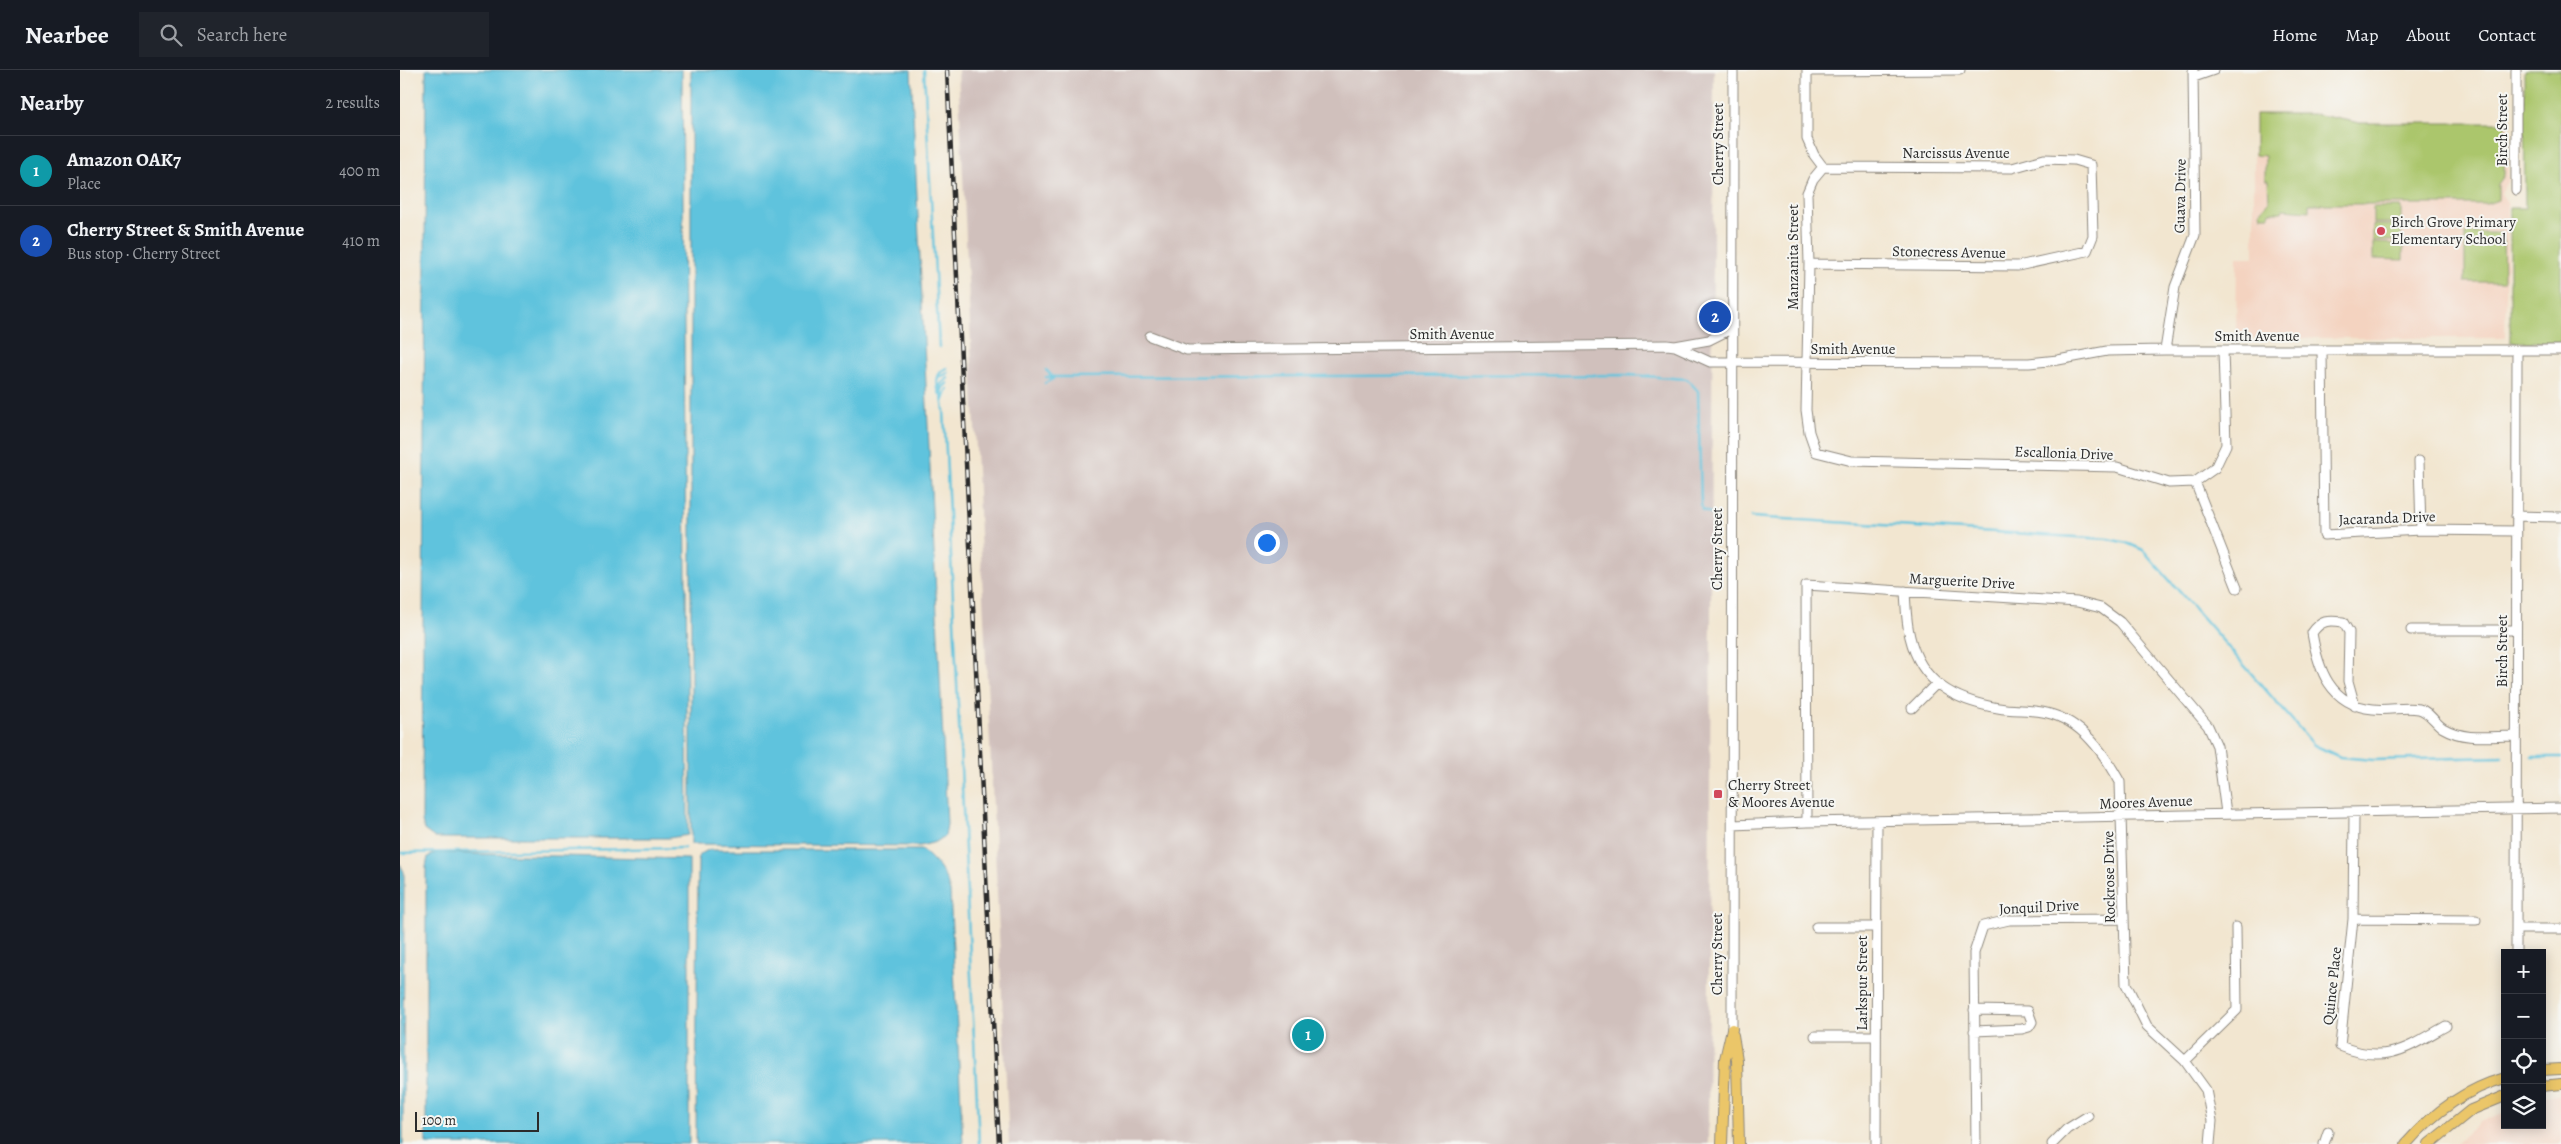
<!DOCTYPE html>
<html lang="en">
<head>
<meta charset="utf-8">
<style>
	body { margin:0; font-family:Alegreya,serif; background:#20242c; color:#f1f3f6 }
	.controls { position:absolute; right:15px; bottom:15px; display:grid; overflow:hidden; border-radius:0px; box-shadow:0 2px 12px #0003 }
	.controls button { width:45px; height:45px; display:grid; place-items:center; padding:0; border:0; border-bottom:1px solid #363941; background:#171b24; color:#f1f3f6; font:25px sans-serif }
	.scale { position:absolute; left:15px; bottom:12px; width:124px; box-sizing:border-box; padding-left:5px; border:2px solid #2b2b2b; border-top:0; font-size:14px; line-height:18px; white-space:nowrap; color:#2b2b2b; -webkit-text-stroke:4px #f6f6f2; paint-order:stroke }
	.you { position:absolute; left:866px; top:472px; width:18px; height:18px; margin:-12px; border:4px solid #fff; border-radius:50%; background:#1a73e8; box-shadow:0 0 0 8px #1a73e833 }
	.badge { display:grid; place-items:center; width:32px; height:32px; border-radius:50%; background:#d1495b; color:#fff; font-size:16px; font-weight:700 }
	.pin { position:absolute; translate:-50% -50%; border:2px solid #fff; box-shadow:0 1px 5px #0006 }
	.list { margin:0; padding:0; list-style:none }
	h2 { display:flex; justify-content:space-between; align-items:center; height:65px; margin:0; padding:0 20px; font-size:21px }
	h2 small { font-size:16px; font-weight:400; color:#9ea1a6 }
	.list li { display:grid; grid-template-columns:32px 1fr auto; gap:15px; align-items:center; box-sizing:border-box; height:70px; padding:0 20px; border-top:1px solid #363941 }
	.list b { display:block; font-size:19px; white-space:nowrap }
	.list p { margin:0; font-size:16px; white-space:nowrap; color:#9ea1a6 }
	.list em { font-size:16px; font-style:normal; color:#9ea1a6 }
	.icon { flex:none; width:28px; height:28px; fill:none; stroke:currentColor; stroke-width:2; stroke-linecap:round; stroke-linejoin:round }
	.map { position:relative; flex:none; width:2161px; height:1074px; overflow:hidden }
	header { display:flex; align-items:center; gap:30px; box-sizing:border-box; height:70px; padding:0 25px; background:#171b24; border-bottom:1px solid #363941 }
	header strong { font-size:24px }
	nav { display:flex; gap:28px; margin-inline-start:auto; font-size:18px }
	.search { width:350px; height:45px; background:#20242c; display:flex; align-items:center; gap:12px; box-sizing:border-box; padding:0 18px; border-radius:0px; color:#9ea1a6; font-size:19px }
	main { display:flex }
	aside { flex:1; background:#171b24 }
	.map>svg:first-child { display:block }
</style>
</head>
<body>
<header>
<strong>Nearbee</strong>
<div class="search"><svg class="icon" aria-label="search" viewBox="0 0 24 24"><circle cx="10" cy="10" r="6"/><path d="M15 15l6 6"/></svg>Search here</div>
<nav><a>Home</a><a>Map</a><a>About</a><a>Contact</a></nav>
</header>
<main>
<aside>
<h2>Nearby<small>2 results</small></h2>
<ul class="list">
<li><span class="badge" style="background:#0f9aa8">1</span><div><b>Amazon OAK7</b><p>Place</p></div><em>400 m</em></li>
<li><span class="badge" style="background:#1a4fb4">2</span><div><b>Cherry Street &amp; Smith Avenue</b><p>Bus stop · Cherry Street</p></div><em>410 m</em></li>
</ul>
</aside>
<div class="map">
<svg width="2161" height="1074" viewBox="0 0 2161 1074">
	<rect width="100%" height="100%" fill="#f6f6f2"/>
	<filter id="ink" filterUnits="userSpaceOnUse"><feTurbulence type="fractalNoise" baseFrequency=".02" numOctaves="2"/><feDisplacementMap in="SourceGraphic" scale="10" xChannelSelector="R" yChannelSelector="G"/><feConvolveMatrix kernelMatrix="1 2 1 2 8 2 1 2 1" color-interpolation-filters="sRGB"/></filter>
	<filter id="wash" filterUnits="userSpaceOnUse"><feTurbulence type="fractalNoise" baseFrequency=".0096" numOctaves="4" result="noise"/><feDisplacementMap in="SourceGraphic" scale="20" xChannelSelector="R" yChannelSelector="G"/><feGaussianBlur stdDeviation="1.12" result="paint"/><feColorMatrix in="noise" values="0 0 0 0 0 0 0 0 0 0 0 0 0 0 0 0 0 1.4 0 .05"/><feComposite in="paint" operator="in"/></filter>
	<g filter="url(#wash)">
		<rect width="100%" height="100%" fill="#f2e6d0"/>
		<!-- built -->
		<path fill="#f4d3c0" d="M1854,43H1915L1960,52L2108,53V110L2101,123L2108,135L2105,268H1836L1837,187H1854Z
			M2161,1025V1074H2055L2080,1052L2105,1042V1055H2142V1026Z"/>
		<!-- industrial -->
		<path fill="#d0c0bc" d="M558,0H1314L1308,1074H609Z"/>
		<!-- green -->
		<path fill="#abc66c" stroke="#6b784c" d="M2124,0H2161V272H2110V138H2125Z
			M1855,44H1915L1960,53H2105L2104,106L2098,114V130L2087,134H1909V141L1883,139L1882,142H1870L1869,146H1861L1860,142L1869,132L1868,110H1865V86L1855,85Z
			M1973,137H2001V153H1973Z
			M1973,155H2001V171H1973Z
			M2065,163H2103L2104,212H2065Z
			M1973,173L2003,174V190L1973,189Z"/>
		<!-- water -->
		<path fill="#5fc3dd" stroke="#457784" d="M26,0H282L288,765L269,768H35L24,760L22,751Z
			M291,0H511L547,754L545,766L536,772L520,776L291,774Z
			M308,780H522C537,792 545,803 550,821L563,1074H296L298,792L299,785Z
			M36,783L289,789V1074H26V797L28,787Z
			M0,794L4,802L3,1074H0Z"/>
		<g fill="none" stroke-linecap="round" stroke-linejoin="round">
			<!-- stream -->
			<path stroke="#5fc3dd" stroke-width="2.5" d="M524,0L539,277
				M646,300L653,307
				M646,307L1230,305L1287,309L1298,321L1301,433L1302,440L1316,446
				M538,308L548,303
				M548,308L540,315L544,340L579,1074
				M645,313L653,309
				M540,325C536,315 535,302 547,298
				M543,329V317L548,313
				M543,332L548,319
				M1351,447L1708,469L1727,473L1743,480L1914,675L1940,687L1973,690L2102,687
				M2132,687H2161
				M0,783L284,778"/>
		</g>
	</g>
	<g filter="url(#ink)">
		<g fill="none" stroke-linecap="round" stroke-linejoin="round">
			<defs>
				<path id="minor" d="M1407,0V69L1414,85L1423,97L1413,109L1407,123L1409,194L1406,340L1409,362L1416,382L1452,391L1717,397L1769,413L1795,412L1815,398L1826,375L1823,280
					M1407,1L1560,0
					M1794,7L1814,0
					M2116,120V0
					M1409,194L1618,196L1687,181L1693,166L1691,95L1674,90L1644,89L1612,98L1423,97
					M750,266L787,280L1267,275L1275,276L1310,292H1334L1629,293L1658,290L1707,281L1765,280H2161
					M1275,276L1309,270L1333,258
					M1765,280L1775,217L1795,165L1793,0
					M1922,280L1924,465L2021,460L2116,461
					M2019,391L2021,460
					M1795,412L1837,518
					M2116,446L2161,447
					M1505,521C1506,536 1506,552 1510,567C1521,613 1554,630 1598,638C1614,641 1631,639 1647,643C1682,651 1704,683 1720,712L1726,914L1747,956L1785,991L1806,1020L1812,1051L1810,1074
					M2011,560H2115
					M1955,636L1948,611L1949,562L1943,552C1928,550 1921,550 1912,563C1918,599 1930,635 1973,639C1988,641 2005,636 2019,639C2029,641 2035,653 2043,658C2065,671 2090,666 2115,666
					M1512,638L1536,614
					M1954,744L1953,849L1940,976C1986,995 2007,978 2046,956
					M1407,752L1406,515L1677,532L1701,538L1720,552L1808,656L1817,676L1826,743
					M1333,755L1407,752L2161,738
					M1953,849L2076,850
					M1416,857H1476
					M2116,859H2161
					M2116,883L2117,280
					M1332,959L1333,0
					M1574,961L1622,959L1629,957L1632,952L1628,941L1574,940
					M1415,966H1475
					M1785,991L1837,940L1836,857
					M1476,1074L1477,751
					M1576,1074L1574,883L1583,856L1609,850L1723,849
					M1652,1074L1667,1059L1688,1046
					M1924,1074L1928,1062"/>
				<path id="major" d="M1333,965L1337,990L1339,1074
					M2142,1000L2161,999
					M2142,1016L2161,1014
					M1322,1074L1325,989L1332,959
					M2006,1074C2033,1043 2065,1019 2105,1008
					M2029,1074L2071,1040L2105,1026"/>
			</defs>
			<!-- minor casing -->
			<use href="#minor" stroke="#8e887e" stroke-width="11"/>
			<!-- major casing -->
			<use href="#major" stroke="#8e887e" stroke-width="12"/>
			<!-- minor -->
			<use href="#minor" stroke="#fff" stroke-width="9"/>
			<!-- major -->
			<use href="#major" stroke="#ebc669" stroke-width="10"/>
			<defs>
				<path id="rail" d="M547,0L599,1074"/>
			</defs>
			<!-- rail casing -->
			<use href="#rail" stroke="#2b2b2b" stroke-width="4.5"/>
			<!-- rail -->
			<use href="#rail" stroke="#f6f6f2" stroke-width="2.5" stroke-dasharray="8" stroke-linecap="butt"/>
		</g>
	</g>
	<!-- markers -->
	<g fill="#d1495b" stroke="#f6f6f2" stroke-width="2">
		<circle cx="1981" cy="161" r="5"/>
		<rect x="1313" y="719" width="10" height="10" rx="2.5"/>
	</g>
	<g text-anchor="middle" stroke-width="4" stroke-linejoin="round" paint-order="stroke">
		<!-- street labels -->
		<g font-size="15" fill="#2b2b2b" stroke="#f6f6f2">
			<text transform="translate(2102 60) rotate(-90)" y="5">Birch Street</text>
			<text transform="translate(1318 74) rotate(-90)" y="5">Cherry Street</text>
			<text x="1556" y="88">Narcissus Avenue</text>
			<text transform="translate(1780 126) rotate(-89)" y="5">Guava Drive</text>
			<text transform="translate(1549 182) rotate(1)" y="5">Stonecress Avenue</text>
			<text transform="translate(1393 187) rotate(-90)" y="5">Manzanita Street</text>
			<text x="1052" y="269">Smith Avenue</text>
			<text x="1857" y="271">Smith Avenue</text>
			<text x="1453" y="284">Smith Avenue</text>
			<text transform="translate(1664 383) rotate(2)" y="5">Escallonia Drive</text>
			<text transform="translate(1987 448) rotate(-2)" y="5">Jacaranda Drive</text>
			<text transform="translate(1317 479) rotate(-90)" y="5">Cherry Street</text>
			<text transform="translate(1562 511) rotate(3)" y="5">Marguerite Drive</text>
			<text transform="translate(2102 581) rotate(-90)" y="5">Birch Street</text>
			<text transform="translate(1746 732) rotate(-2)" y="5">Moores Avenue</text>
			<text transform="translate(1709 807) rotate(-91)" y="5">Rockrose Drive</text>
			<text transform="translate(1639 837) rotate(-3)" y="5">Jonquil Drive</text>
			<text transform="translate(1317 884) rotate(-90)" y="5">Cherry Street</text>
			<text transform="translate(1462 913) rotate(-90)" y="5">Larkspur Street</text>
			<text transform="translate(1932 916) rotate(-84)" y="5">Quince Place</text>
		</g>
		<!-- poi labels -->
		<g font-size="15" fill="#2b2b2b" stroke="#f6f6f2" text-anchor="start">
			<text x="1991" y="157">Birch Grove Primary<tspan x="1991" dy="17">Elementary School</tspan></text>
			<text x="1328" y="720">Cherry Street<tspan x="1328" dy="17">&amp; Moores Avenue</tspan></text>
		</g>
	</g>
</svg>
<div class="controls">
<button>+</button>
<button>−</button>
<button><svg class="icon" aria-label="locate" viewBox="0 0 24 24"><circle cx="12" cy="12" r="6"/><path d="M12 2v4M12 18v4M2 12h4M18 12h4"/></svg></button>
<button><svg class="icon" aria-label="layers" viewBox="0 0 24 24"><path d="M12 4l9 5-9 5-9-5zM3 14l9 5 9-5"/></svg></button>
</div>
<div class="scale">100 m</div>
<div class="you"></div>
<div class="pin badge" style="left:908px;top:965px;background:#0f9aa8">1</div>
<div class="pin badge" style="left:1315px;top:247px;background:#1a4fb4">2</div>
</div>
</main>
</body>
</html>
